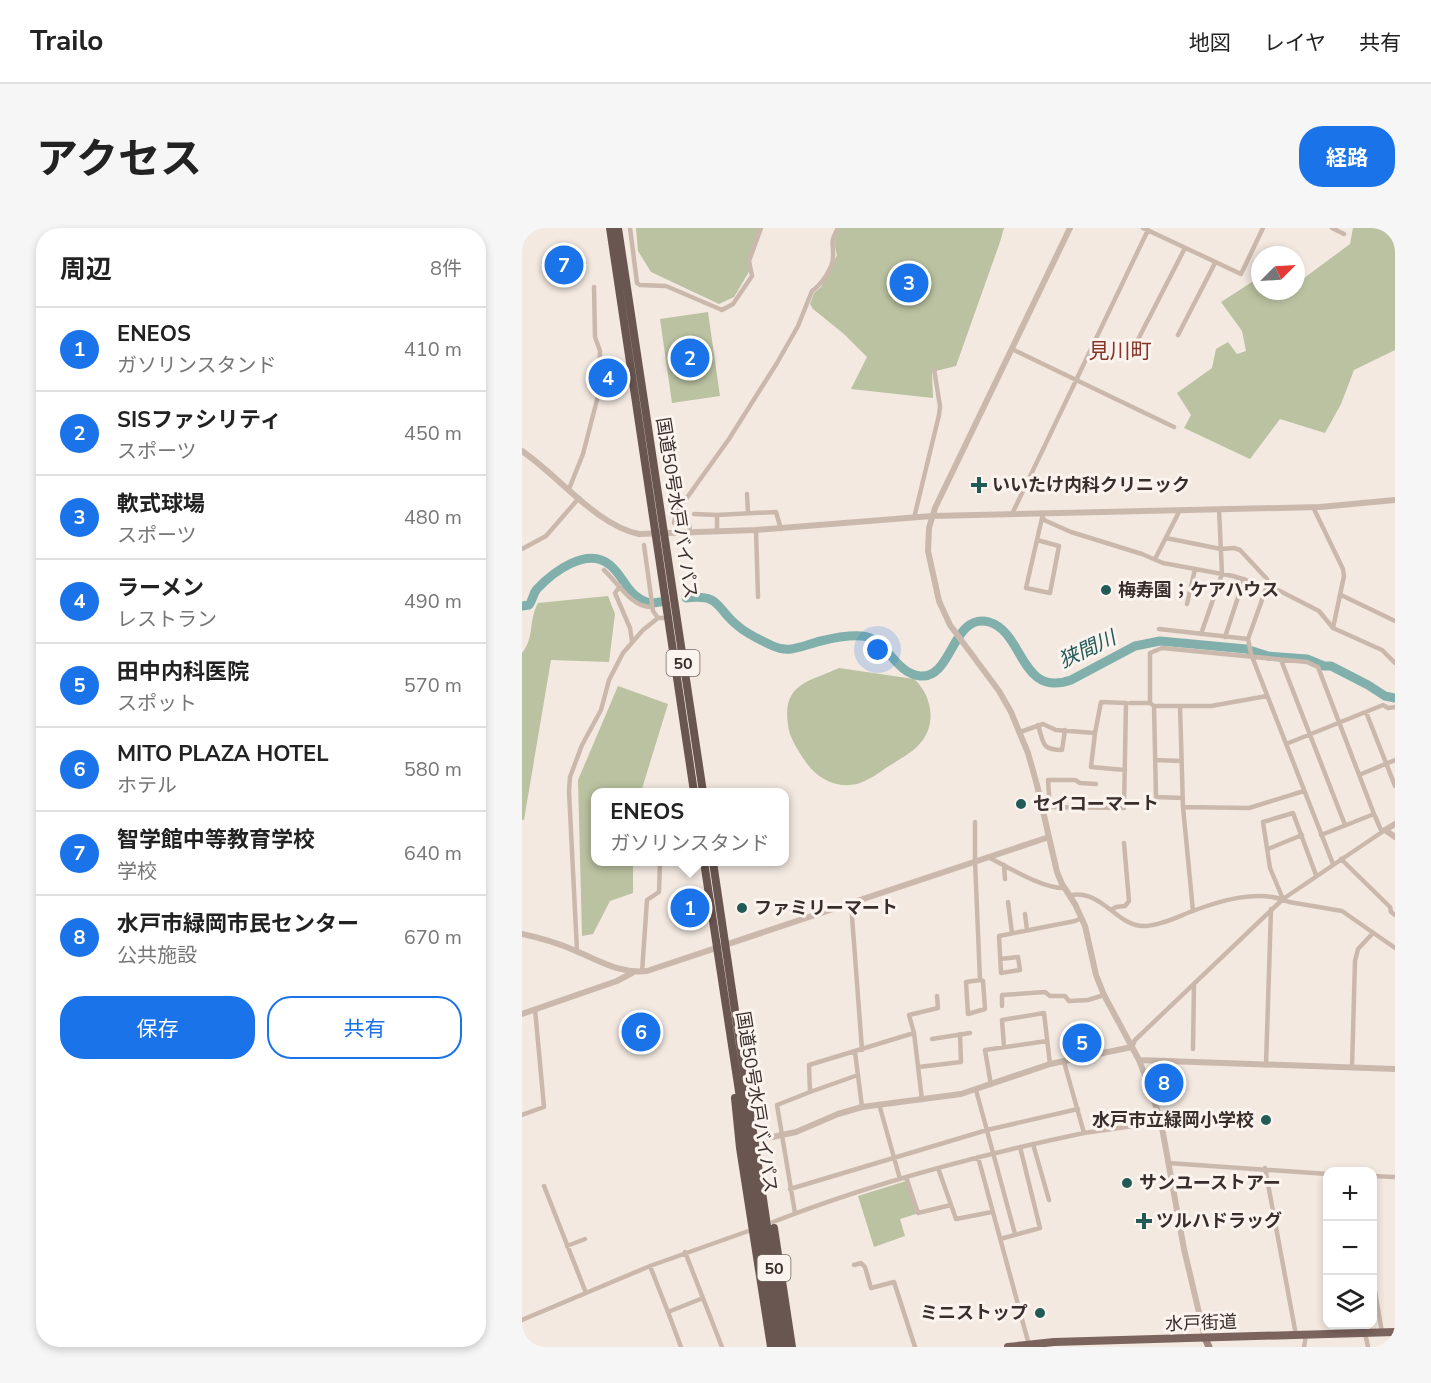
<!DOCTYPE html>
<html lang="ja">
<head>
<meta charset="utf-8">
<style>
	body { margin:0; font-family:"Nunito Sans","Noto Sans JP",sans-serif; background:#f6f6f6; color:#222 }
	.controls { position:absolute; right:18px; bottom:18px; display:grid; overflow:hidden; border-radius:12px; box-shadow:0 3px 9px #0003 }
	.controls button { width:54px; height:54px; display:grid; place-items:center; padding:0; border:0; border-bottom:2px solid #e0e0e0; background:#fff; color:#222; font:30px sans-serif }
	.compass { position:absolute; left:729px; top:18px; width:54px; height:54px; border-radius:50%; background:#fff; box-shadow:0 3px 9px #0003; rotate:66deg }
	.you { position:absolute; left:356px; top:422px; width:21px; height:21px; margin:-15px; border:4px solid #fff; border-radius:50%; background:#1a73e8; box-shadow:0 0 0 9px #1a73e833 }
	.badge { display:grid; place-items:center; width:39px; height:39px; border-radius:50%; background:#1a73e8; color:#fff; font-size:20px; font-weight:700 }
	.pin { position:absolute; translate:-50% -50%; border:3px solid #fff; box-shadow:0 2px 6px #0006 }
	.popup { position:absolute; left:69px; top:560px; width:198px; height:78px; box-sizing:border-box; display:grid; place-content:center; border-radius:12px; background:#fff; filter:drop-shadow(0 2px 4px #0005); font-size:20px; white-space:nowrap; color:#767676 }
	.popup b { font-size:22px; color:#222 }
	.popup::after { content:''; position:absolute; left:50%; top:100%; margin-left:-12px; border:12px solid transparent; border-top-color:#fff }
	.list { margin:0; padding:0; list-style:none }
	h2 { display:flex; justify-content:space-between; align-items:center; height:78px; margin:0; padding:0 24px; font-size:26px }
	h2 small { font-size:20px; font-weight:400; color:#767676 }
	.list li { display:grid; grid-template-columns:39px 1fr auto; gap:18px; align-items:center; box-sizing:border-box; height:84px; padding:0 24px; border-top:2px solid #e0e0e0 }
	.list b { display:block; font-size:22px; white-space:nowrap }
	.list p { margin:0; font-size:20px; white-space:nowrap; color:#767676 }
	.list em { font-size:20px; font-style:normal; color:#767676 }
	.actions { display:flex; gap:12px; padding:18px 24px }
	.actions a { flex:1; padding:14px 0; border:2px solid #1a73e8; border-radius:24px; text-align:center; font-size:21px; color:#1a73e8 }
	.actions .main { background:#1a73e8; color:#fff }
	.icon { flex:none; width:33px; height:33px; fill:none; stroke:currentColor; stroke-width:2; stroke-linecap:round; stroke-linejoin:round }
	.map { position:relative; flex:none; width:873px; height:1119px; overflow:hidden; border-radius:24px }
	header { display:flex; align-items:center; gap:36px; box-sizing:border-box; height:84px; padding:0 30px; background:#fff; border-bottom:2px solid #e0e0e0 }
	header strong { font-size:28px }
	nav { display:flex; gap:33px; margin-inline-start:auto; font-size:21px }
	.intro { display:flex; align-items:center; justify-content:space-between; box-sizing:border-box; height:144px; padding:0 36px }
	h1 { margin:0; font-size:42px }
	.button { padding:15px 27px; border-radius:24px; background:#1a73e8; color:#fff; font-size:21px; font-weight:700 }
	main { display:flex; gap:36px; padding:0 36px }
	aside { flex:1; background:#fff; border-radius:24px; box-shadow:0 3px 9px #0003 }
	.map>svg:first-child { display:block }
</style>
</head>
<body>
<header>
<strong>Trailo</strong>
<nav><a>地図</a><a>レイヤ</a><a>共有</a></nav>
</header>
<div class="intro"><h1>アクセス</h1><a class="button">経路</a></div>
<main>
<aside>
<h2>周辺<small>8件</small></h2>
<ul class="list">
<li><span class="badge">1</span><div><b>ENEOS</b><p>ガソリンスタンド</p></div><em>410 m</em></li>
<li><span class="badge">2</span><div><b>SISファシリティ</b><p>スポーツ</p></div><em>450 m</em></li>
<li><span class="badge">3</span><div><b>軟式球場</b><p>スポーツ</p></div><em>480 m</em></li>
<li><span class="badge">4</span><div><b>ラーメン</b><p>レストラン</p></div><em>490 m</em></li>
<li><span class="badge">5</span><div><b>田中内科医院</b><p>スポット</p></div><em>570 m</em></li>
<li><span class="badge">6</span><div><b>MITO PLAZA HOTEL</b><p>ホテル</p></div><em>580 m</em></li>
<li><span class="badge">7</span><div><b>智学館中等教育学校</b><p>学校</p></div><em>640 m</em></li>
<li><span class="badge">8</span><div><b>水戸市緑岡市民センター</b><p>公共施設</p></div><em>670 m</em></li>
</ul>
<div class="actions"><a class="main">保存</a><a>共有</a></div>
</aside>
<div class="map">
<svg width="873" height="1119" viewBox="0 0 873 1119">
	<rect width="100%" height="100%" fill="#f3e9e1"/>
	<!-- green -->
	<path fill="#bac2a1" d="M114,0H237L226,32L228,42L212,69L197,76L129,44L116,23Z
		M317,0H482L478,14L434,138L410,144L411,170L329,161L345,129L322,106L291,81L288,76L292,65L299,59L315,27C312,17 312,10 317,0Z
		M831,0H873V122L832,142L819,176L803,205L758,191L728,231L662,200L669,187L655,165L690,140L694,121L706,114L715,126L724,123L720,103L699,74L730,54L738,58V63H747L757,68L764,63H774V56L828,16Z
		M186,84L198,168L150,175L138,91Z
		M86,368L93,386L87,434L29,432L2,592H0V425C13,409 6,393 16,375Z
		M317,440L392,451C409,466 415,494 400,513C392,524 378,531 367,538C358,544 346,553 335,556C312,561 293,549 281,530C275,521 267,508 266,497C260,455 287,454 317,440Z
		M96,458L146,476L119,564H74V634H111V665L88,673L71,706L60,708L56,552Z
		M384,953L394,986L378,991L383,1008L352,1019L336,968Z"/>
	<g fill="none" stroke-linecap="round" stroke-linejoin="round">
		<!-- river -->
		<path stroke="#81afac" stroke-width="9" d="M164,370C200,366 193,380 216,398C225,406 240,413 251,418C268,426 282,417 299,413C311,410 327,407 340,408C365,410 372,445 398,448C431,451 430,384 467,394C502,404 498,470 549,452L613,418L638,413L724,421L746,428L785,431L802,438H809L846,457L863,468L873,470
			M131,375L138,374
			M0,378L7,377C11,372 11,365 15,361C31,344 65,318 88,337C105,352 103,366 127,375"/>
		<!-- minor -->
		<path stroke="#cbb8ad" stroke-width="4.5" d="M108,0L115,55L118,57L144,58L200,82L211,76L230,48L227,33L239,0
			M621,0L719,46L741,0
			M810,0L822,6
			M656,107L693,35
			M490,121L652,199
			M607,129L663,20
			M47,261L61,226L76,168L78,123L73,109L72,59
			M225,266L226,285
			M791,279L821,341L822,348L811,400
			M519,285L522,292L549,304L620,326L641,335L711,348L758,363L797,383L811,400L860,422L873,435
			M172,286L195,287V304
			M490,286L626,2
			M195,287L254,284L259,301
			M392,290L417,187L418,178L412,141
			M234,302L236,369
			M168,304L167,296L152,295L154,285L207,211L255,135L276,98L290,63C299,57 311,40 311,29C312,13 307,17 316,0
			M644,310L699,321L712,320L718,322L745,351V358L726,411L729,426L811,636
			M515,312L537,318L528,365L504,360L520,290
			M122,317L131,383L136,390H146
			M0,321L24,308L57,270
			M633,331L658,282
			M82,342C96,355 110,380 130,379
			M98,358L93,365L108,400L110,413
			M819,367L873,393
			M665,376L673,341
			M637,401L726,411
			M679,406L700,346L697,281
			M703,409L722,351
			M759,432L823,597
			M608,475H628
			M632,478H689L745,468
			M658,478L661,579L671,683
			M844,484L873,558
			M516,497C522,515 519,522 540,522L543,502
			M498,504L521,496L534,502L573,505
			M764,516L861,477L866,480L873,479
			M633,532L659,533
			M837,547L873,532
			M521,579L602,580L604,475L579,474L573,505L569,539L603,542
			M661,579L727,580L782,563
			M528,580L526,552H553L558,555L574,556
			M453,594V633L458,752L444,754L446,786L463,781L461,753L458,752
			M799,607L852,586
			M746,621L780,607
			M466,629C486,639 521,661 543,660
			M819,631L868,679L869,684L873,687
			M482,637L483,651
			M549,667C582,662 595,700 624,698C639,697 653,690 668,684C697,673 737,660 767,674L820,683L873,720
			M761,671L748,640L741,594L771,585L794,647
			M486,674L490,705
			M329,675L340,822
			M589,682L594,679L603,678L607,673L602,615
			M503,686L505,702
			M55,723L47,563L48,549L60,517L79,482L87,452L101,425L121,402L136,390
			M478,731L496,729L498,742L479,745L477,708L553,693L560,690
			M120,744L125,672L137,664L138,634
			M480,778V767L523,764L528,768H543L547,773L566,772L582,767
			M392,805L387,787L416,780L415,768
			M410,811L448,805
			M482,819L480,792L522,785L528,836
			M610,819L613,812L761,671L863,602H859L852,586L796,439L785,434L640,420L628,425V475L632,478L634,569L661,570
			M671,821L672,756
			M333,824L340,879
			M744,837L749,681
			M397,839L439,834L438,806
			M830,840L833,733L836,721L851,705
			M469,857L463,822L525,813
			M454,862L493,1006
			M288,864L336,847
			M357,876L378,951
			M0,887L22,879L13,781
			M562,905L639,894
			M511,916L527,972
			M456,929L507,1117
			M646,935L806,946
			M416,940L434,991L470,984
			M743,940L774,1107
			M850,948L873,949
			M384,949L396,985L429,977
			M22,958L64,1065
			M268,961L465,902L556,881
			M273,985L255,877L288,864L287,837L392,805L400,872
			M251,994C351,955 457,927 562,905L542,834
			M478,1011L518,1000L498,919
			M45,1018L63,1011
			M163,1024L200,1119
			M332,1037L339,1035L343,1039L349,1060L372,1054L393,1119
			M128,1038L146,1084
			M850,1046L860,1104
			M0,1092L128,1038L232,1001
			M843,1105L846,1119
			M159,1119L146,1084L181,1070
			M782,1119L784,1107"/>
		<!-- tertiary -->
		<path stroke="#cbb8ad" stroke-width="6" d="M548,0L413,280L407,300L406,323L417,373L428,397L477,463L489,484L506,525L515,557L535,644L540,656L553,676L563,698L574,747L582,767L617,832L630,866L639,894L662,1021L683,1110
			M0,223C37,248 74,297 117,306L234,302L410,288L798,279L873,272
			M873,596L863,602L873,609
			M0,706C19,710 36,715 54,723C78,733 98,746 125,743L527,609
			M0,786L95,753L110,745
			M617,832L873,841
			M231,913L274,904L316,886L340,879L439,866L528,836L610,819"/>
		<!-- secondary -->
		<path stroke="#9f877e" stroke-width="7" d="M683,1110L687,1119"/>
		<!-- primary -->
		<path stroke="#7b645d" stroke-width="8" d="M486,1119L532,1114L873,1104"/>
		<!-- trunk -->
		<path stroke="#6a5650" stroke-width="8" d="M88,0L172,564
			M96,0L181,564
			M182,634L256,1119
			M191,634L263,1119
			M213,870L218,920L249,1119
			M252,1000L270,1119"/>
	</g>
	<!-- markers -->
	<g fill="#225a58" stroke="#faf3ee" stroke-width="2">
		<path d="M454 248h6v6h6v6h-6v6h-6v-6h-6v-6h6z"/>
		<circle cx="584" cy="362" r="6"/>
		<circle cx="499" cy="576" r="6"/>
		<circle cx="220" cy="680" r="6"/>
		<circle cx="744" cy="892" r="6"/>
		<circle cx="605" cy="955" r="6"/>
		<path d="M619 984h6v6h6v6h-6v6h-6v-6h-6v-6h6z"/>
		<circle cx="518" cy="1085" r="6"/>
	</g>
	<g text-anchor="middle" stroke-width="6" stroke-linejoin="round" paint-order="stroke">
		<!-- shield labels -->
		<g fill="#faf3ee" stroke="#746966" stroke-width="1.5">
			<rect x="144.5" y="422" width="33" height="26" rx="4.5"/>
			<rect x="235.5" y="1027" width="33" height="26" rx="4.5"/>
		</g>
		<g font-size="16" font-weight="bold" fill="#3a2e2c">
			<text x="161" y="441">50</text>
			<text x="252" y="1046">50</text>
		</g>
		<!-- poi labels -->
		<g font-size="18" font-weight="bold" fill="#3a2e2c" stroke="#faf3ee" text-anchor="start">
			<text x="470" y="263">いいたけ内科クリニック</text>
			<text x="596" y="368">梅寿園；ケアハウス</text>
			<text x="511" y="582">セイコーマート</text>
			<text x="232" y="686">ファミリーマート</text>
			<text x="732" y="898" text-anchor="end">水戸市立緑岡小学校</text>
			<text x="617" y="961">サンユーストアー</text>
			<text x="634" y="999">ツルハドラッグ</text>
			<text x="506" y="1091" text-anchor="end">ミニストップ</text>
		</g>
		<!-- street labels -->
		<g font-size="18" fill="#3a2e2c" stroke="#faf3ee">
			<text transform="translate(155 280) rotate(81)" y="6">国道50号水戸バイパス</text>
			<text transform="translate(235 874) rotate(81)" y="6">国道50号水戸バイパス</text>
			<text transform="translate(679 1095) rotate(-2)" y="6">水戸街道</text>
		</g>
		<!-- water labels -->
		<g font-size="20" font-style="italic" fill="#225a58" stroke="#faf3ee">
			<text transform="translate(565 421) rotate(-25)" y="7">狭間川</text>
		</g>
		<!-- quarter labels -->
		<g font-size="21" fill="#853428" stroke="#faf3ee">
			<text x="598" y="130">見川町</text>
		</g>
	</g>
</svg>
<div class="controls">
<button>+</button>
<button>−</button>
<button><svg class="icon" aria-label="layers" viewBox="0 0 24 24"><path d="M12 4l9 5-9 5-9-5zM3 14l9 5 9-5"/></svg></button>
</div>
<svg class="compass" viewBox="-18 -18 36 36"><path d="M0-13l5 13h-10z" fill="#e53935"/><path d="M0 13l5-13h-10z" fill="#767676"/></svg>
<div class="you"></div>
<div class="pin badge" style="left:168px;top:680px">1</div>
<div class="popup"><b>ENEOS</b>ガソリンスタンド</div>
<div class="pin badge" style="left:168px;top:130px">2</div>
<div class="pin badge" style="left:387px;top:55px">3</div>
<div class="pin badge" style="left:86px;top:150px">4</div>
<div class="pin badge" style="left:560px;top:815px">5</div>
<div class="pin badge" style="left:119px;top:804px">6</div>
<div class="pin badge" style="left:42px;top:37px">7</div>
<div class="pin badge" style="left:642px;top:855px">8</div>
</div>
</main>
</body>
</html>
